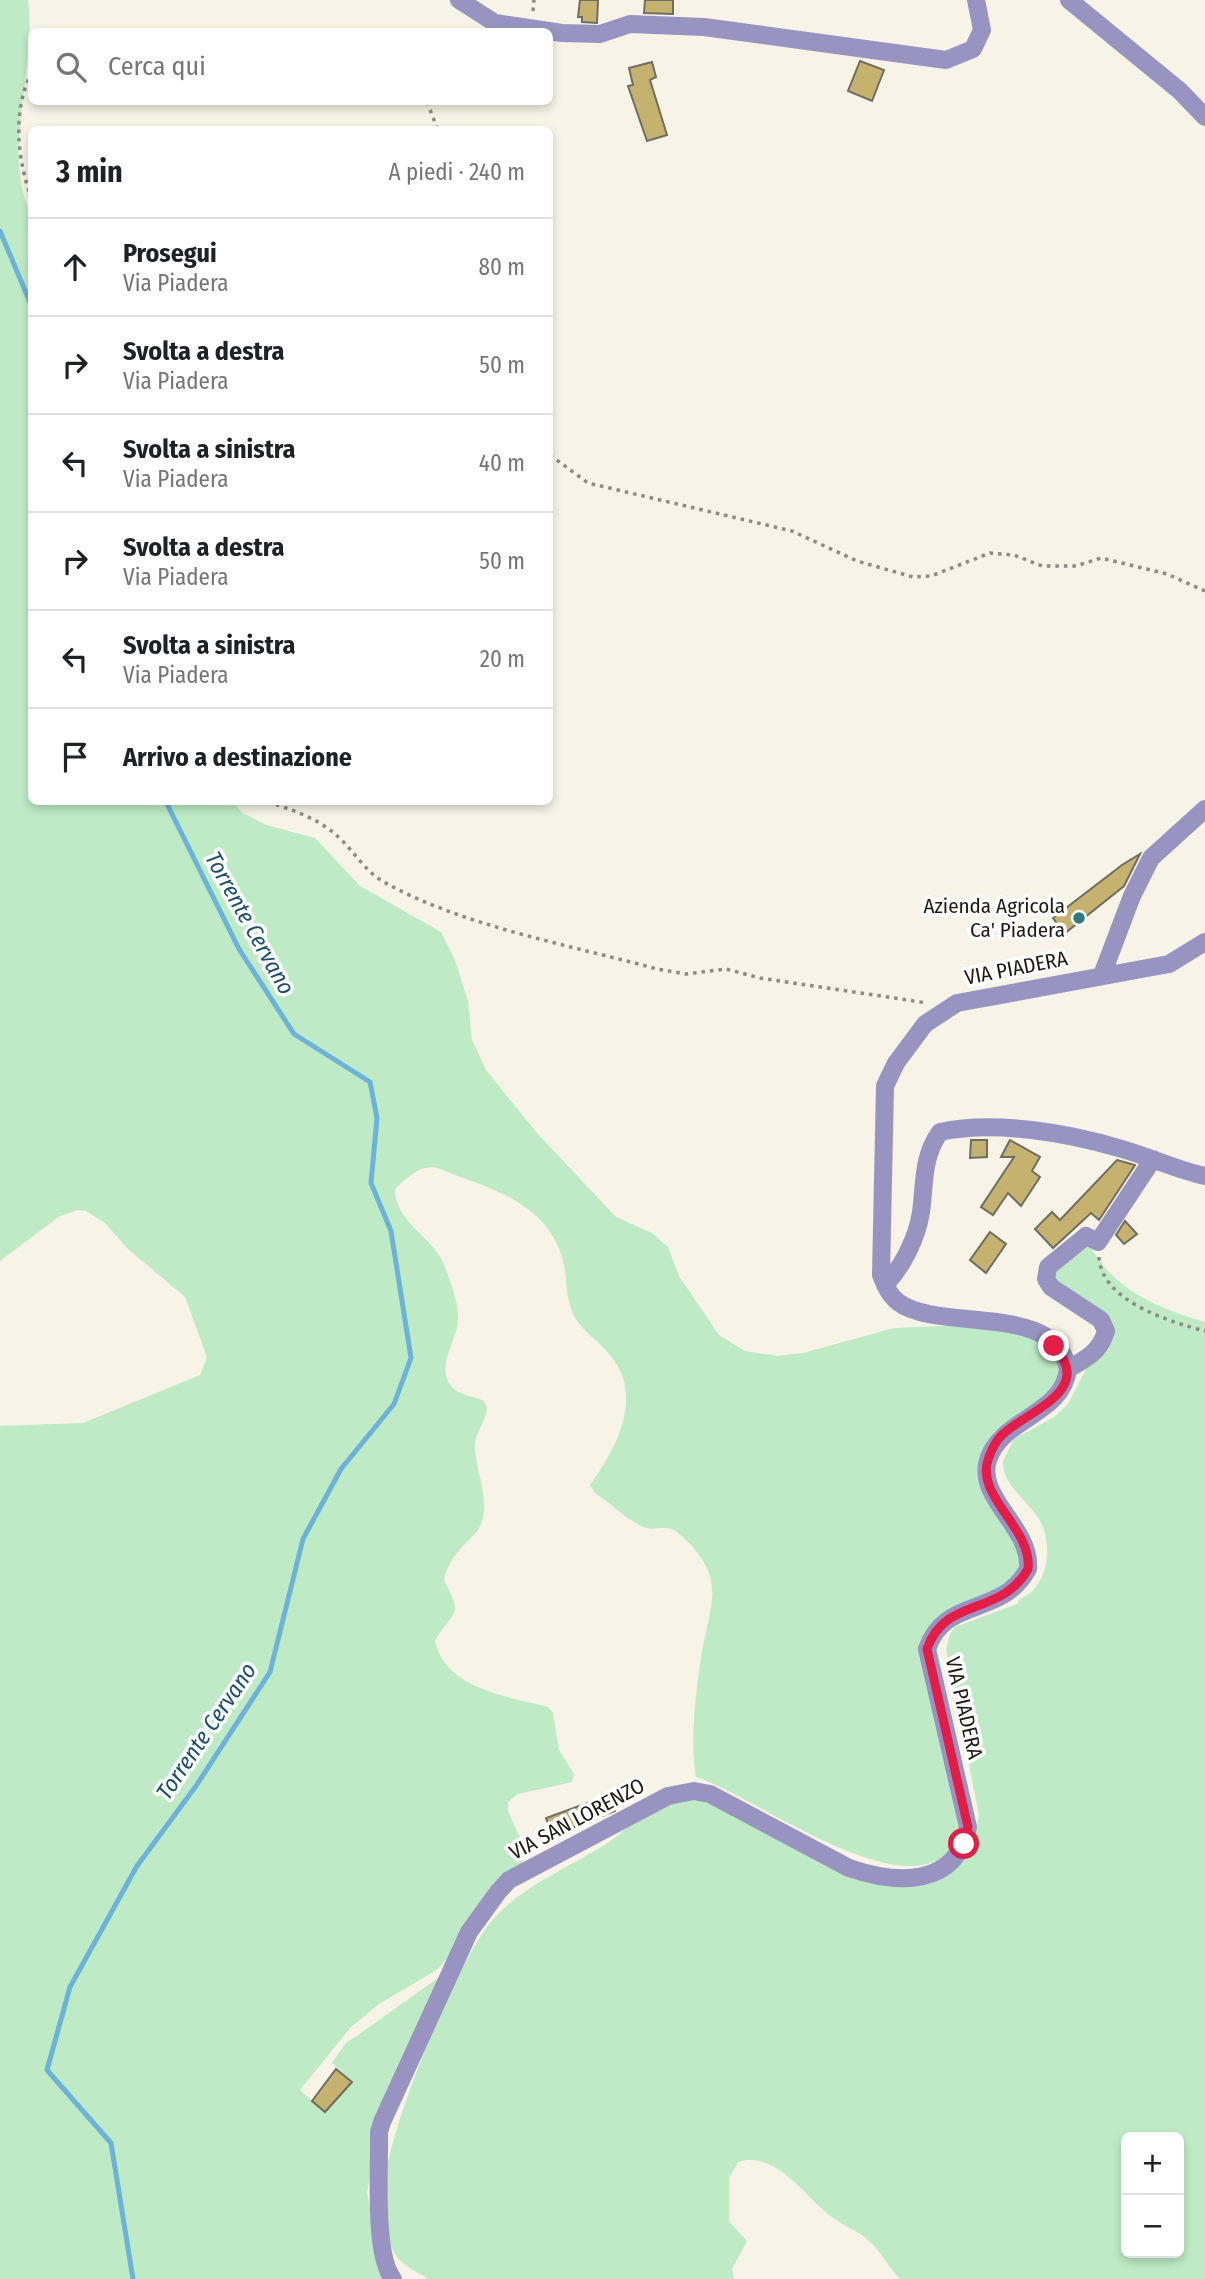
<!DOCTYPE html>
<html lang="it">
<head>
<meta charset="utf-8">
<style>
	body { margin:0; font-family:"Fira Sans Condensed",sans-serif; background:#f2f2f2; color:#202124 }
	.controls { position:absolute; right:21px; bottom:21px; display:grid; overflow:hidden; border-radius:10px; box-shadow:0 4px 10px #0003 }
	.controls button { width:63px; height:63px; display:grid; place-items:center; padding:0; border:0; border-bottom:2px solid #e0e0e0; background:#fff; color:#202124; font:35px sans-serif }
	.stop { position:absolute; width:21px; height:21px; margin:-16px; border:5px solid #e11d48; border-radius:50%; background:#fff }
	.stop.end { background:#e11d48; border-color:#fff; box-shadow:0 2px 7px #0008 }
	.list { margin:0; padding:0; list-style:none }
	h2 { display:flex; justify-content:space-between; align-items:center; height:91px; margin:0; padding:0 28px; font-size:30px }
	h2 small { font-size:23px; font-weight:400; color:#757577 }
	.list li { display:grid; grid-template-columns:46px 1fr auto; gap:21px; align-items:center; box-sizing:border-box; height:98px; padding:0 28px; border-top:2px solid #e0e0e0 }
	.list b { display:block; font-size:26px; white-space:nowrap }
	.list p { margin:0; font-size:23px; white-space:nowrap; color:#757577 }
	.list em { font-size:23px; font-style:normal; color:#757577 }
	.icon { flex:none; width:38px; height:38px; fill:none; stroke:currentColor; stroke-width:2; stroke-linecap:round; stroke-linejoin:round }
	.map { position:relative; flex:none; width:1205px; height:2279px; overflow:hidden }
	.search { position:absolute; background:#fff; box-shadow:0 4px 10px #0003; left:28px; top:28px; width:525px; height:77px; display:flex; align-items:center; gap:18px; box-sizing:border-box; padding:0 24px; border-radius:10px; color:#757577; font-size:26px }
	.panel { position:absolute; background:#fff; box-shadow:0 4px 10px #0003; left:28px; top:126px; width:525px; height:679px; border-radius:10px }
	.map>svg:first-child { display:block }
</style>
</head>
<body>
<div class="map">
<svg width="1205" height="2279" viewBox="0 0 1205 2279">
	<rect width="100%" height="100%" fill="#f7f3e6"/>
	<!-- green -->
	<path fill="#beebc5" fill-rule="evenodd" d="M0,0H28C37,71 0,153 32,217V802H234L241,812L266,825L315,838L360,886L441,932L455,960L468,1001L472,1040L486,1070L537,1133L616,1217L652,1233L668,1247L679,1276L719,1335L745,1351L778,1356L803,1353L894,1328L990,1324L1020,1331L1050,1347L1060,1368L1051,1396L984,1458L1031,1566L932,1640L961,1830C957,1837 953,1847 947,1853C895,1903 751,1794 696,1777C690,1742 695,1700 700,1665C707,1607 733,1580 678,1533C667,1523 655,1532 643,1527C626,1519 610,1503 595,1493L590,1485C616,1449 645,1396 610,1355C598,1340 579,1329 572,1311C562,1285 571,1265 552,1235C530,1200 490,1188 455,1175C444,1171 437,1165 425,1168C414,1170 403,1182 395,1189C395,1223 433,1236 444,1265C450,1279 458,1302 458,1317C459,1341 432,1367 454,1389C461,1395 475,1397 484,1401L487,1408C486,1423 474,1433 475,1448C476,1471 488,1495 483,1518C479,1540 451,1546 444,1580C464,1618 454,1608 435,1641C446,1690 508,1696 548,1707L553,1713L559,1750L574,1774L572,1782L518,1794L508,1802V1811L525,1849L520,1876L438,1969L379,2004L350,2028L300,2090L325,2112L352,2082L332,2063L345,2044L441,1976L377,2140L367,2192L380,2261L399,2279H0V1426L83,1423L200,1375L207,1357L185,1297L127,1248L105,1223L86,1211L78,1210L60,1216L0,1261Z
		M1085,1241C1094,1251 1102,1266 1112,1275C1138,1300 1171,1312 1205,1322V2279H900C888,2267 882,2252 869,2241C859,2231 844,2226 832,2217C805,2198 777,2150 738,2162L729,2178V2221L747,2241L732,2269L734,2279H428C418,2272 401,2265 395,2254C386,2240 382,2208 383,2192C387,2133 456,1957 497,1915C526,1885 567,1868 603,1846C618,1837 630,1823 645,1814C660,1806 677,1799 693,1792L850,1870L940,1879L959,1866L972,1848L979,1815L946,1649L950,1634L955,1627L1019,1603L1018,1600C1051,1588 1054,1539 1037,1516C1024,1497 1003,1486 1003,1461L1014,1439L1054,1417L1068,1404L1086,1369L1109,1341L1051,1277ZM1126,2137H1179V2253H1126Z"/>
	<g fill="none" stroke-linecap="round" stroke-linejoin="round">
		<!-- stream -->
		<path stroke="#6db2d9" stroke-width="5" d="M0,231L32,307
			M133,2279L111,2143L47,2070L70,1987L137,1866L196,1786L270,1672L303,1539L341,1469L394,1404L411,1358L391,1231L371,1183L377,1118L370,1082L294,1034L239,949L166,802"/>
	</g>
	<!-- building -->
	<path fill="#c6b26f" stroke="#706d62" stroke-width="2" d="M580,0H598L597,23L582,22V17H578Z
		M645,0H673V14L644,13Z
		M860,61L884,70L872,101L848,91Z
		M652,62L656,77L650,80L667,135L647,141L628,86L633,85L629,68Z
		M1140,854L1124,886L1064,934L1053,918L1122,865Z
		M971,1140H987V1157L970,1158Z
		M1010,1140L1040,1157L1032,1171L1040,1177L1021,1206L1008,1193L993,1215L981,1207L1014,1157H1001Z
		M1117,1160L1135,1165L1099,1220L1091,1213L1053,1248L1035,1229L1052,1212L1060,1220Z
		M1125,1221L1137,1234L1124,1244L1116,1235Z
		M990,1232L1006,1244L986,1273L970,1260Z
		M609,1795L615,1811L552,1836L546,1818Z
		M336,2069L352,2082L325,2112L312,2101Z"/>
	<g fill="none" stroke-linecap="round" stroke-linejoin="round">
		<!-- path -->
		<path stroke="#8c8a81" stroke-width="3.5" stroke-dasharray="3.5 5" stroke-linecap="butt" d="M533,11L534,0
			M32,72C12,109 17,161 32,199
			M427,102L438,130
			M550,455L588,483L792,531L857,561L913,577L931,576L990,553L1014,555L1042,566H1076L1101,558L1167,574L1205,591
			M268,802C290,809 317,818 335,834C352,848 365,872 384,882C462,926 570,945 657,969L686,974L726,969L760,978L927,1003
			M1099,1257C1101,1301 1170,1322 1205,1331"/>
		<!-- minor -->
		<path stroke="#9993c1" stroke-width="18" d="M459,0L495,23L562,33L600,34L630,24L704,27L946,60L973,49L982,30L976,0
			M1069,0L1180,91L1205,117
			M1102,975L1132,896L1151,858L1205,809
			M885,1285C903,1266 917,1238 921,1212C925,1183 922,1157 940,1132C995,1120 1069,1133 1122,1149C1150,1157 1177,1170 1205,1176
			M1068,1369C1086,1359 1100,1352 1106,1331L1101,1320L1051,1287L1046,1279L1048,1267L1086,1236L1098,1242L1153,1159
			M393,2279C373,2254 380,2167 379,2132L382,2122L469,1932L498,1892L509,1880L668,1796L694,1791L710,1794L849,1868C896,1884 956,1888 968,1827L927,1649C945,1596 1001,1618 1028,1569C1032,1528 976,1498 988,1460C1001,1418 1063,1415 1068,1369C1055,1301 939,1333 898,1302C889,1295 885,1285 881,1275L885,1086L896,1063L925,1024L957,1003L1169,964L1205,942"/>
	</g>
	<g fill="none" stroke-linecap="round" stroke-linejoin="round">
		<!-- route -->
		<path stroke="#e11d48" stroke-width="9" d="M964,1844L968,1827L927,1649C945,1596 1001,1617 1028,1569C1033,1528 973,1496 989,1457C992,1449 996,1440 1003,1434C1030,1410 1095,1390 1054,1346"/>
	</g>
	<!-- markers -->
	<circle fill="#327b7d" stroke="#fff" stroke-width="2.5" cx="1079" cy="918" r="7"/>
	<g text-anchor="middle" stroke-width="7" stroke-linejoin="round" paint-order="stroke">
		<!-- poi labels -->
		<g font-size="21" fill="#1c1b17" stroke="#fff" text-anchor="end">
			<text x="1065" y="913">Azienda Agricola<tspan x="1065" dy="24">Ca' Piadera</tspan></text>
		</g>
		<!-- street labels -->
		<g font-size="21" fill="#1c1b17" stroke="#fff">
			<text transform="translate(1016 968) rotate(-11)" y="7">VIA PIADERA</text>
			<text transform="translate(964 1708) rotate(77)" y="7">VIA PIADERA</text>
			<text transform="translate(577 1819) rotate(-28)" y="7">VIA SAN LORENZO</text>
		</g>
		<!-- water labels -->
		<g font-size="23" font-style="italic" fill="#194f6b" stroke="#fff">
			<text transform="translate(250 923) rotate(61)" y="8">Torrente Cervano</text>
			<text transform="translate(206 1731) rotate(-56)" y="8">Torrente Cervano</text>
		</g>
	</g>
</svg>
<div class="controls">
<button>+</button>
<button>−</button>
</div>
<div class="stop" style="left:964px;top:1844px"></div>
<div class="stop end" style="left:1054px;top:1346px"></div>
<div class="search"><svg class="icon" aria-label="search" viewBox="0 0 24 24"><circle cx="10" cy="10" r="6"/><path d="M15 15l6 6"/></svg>Cerca qui</div>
<section class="panel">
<h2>3 min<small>A piedi · 240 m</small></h2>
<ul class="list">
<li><svg class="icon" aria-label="ahead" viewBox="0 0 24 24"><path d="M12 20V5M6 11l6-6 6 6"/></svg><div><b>Prosegui</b><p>Via Piadera</p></div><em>80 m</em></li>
<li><svg class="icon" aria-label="right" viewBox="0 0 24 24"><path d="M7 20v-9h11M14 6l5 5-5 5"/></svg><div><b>Svolta a destra</b><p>Via Piadera</p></div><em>50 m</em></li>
<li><svg class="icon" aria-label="left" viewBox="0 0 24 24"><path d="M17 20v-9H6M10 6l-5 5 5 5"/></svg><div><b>Svolta a sinistra</b><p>Via Piadera</p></div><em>40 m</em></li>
<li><svg class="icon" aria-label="right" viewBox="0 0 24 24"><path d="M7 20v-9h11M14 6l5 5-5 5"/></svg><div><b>Svolta a destra</b><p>Via Piadera</p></div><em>50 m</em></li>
<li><svg class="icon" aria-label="left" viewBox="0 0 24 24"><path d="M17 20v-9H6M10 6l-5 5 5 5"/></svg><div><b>Svolta a sinistra</b><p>Via Piadera</p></div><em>20 m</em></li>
<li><svg class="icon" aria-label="arrive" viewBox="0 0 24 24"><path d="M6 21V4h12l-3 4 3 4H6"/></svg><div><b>Arrivo a destinazione</b></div></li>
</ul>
</section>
</div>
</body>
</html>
